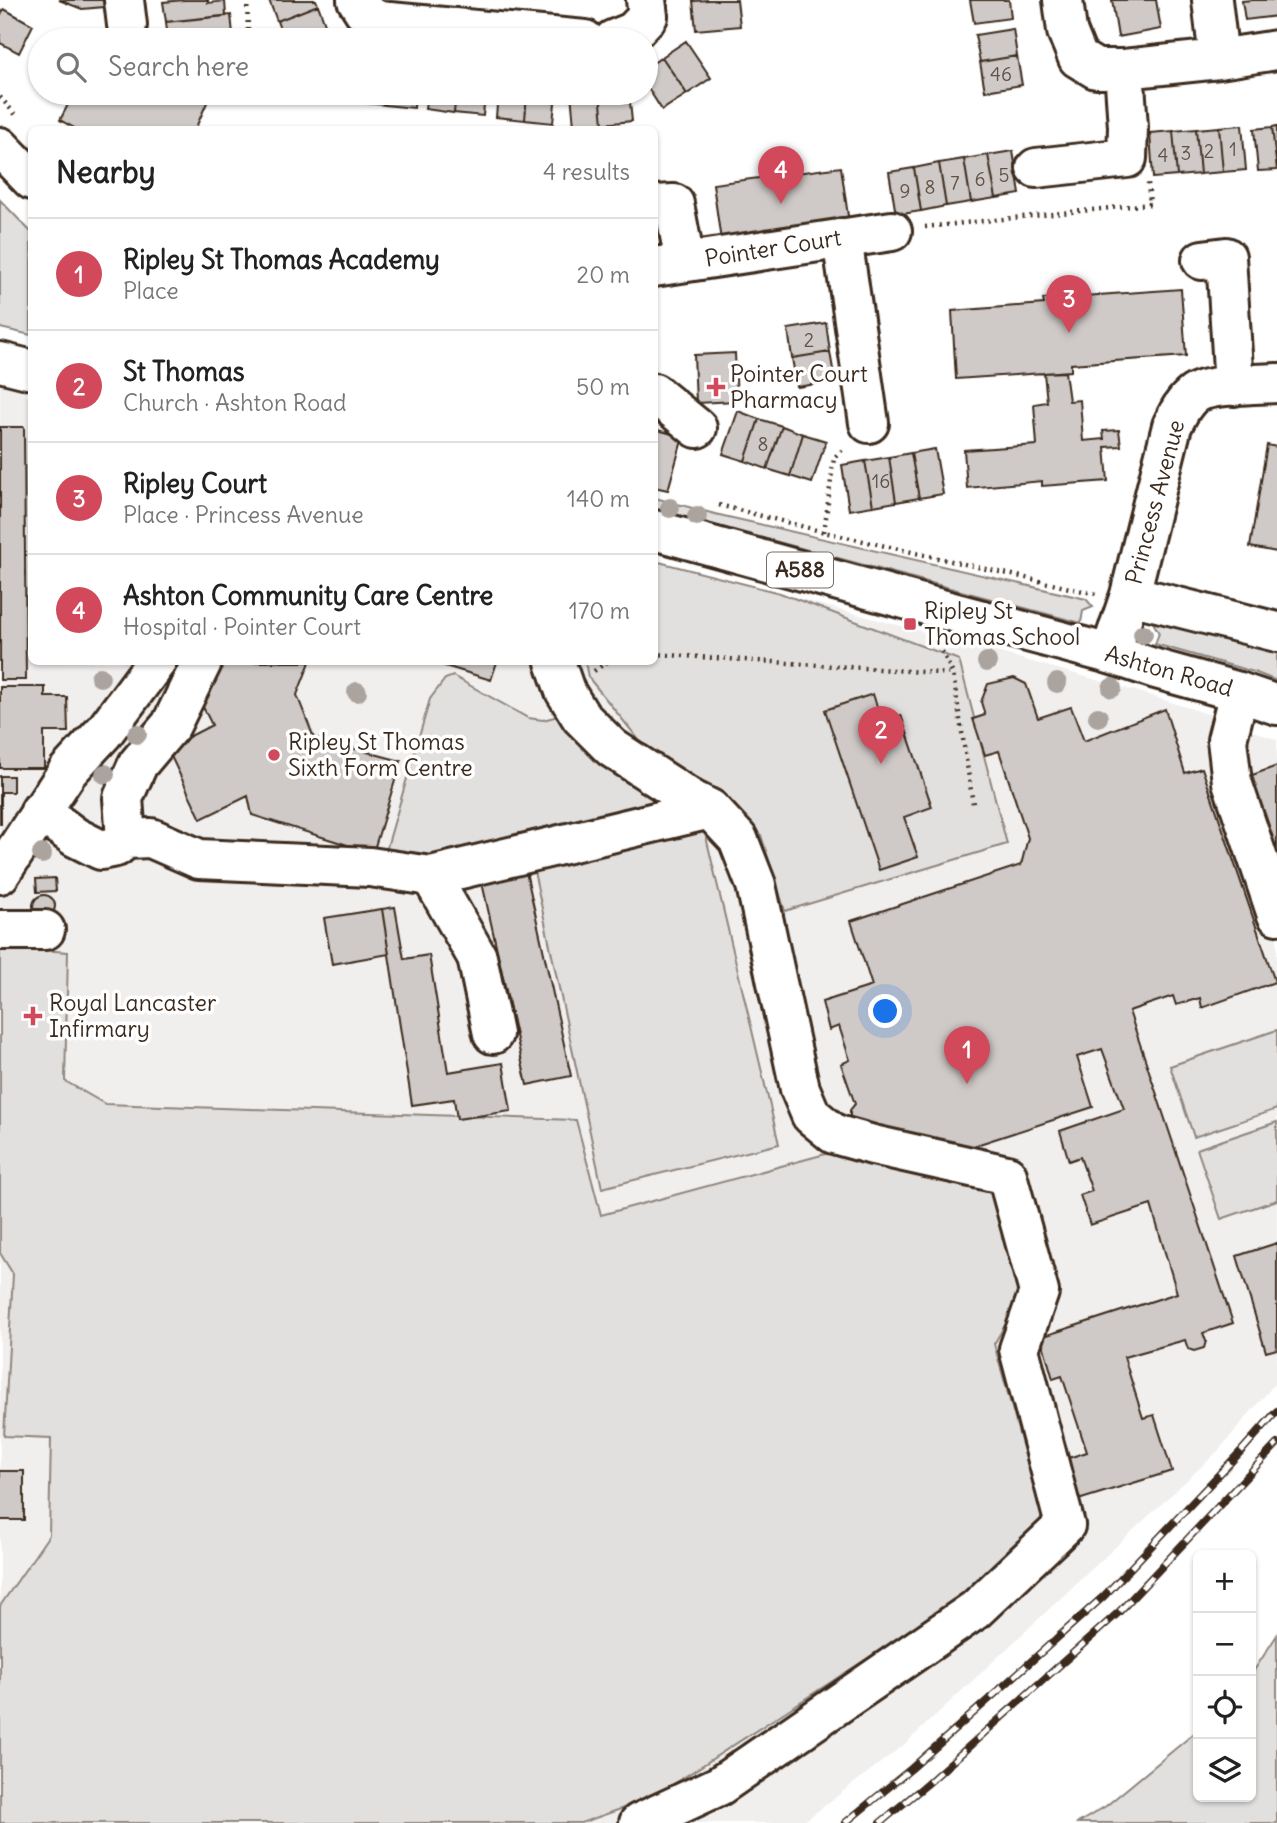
<!DOCTYPE html>
<html lang="en">
<head>
<meta charset="utf-8">
<style>
	body { margin:0; font-family:Delius,sans-serif; background:#f2f2f2; color:#222 }
	.controls { position:absolute; right:21px; bottom:21px; display:grid; overflow:hidden; border-radius:10px; box-shadow:0 2px 5px #0004 }
	.controls button { width:63px; height:63px; display:grid; place-items:center; padding:0; border:0; border-bottom:2px solid #e0e0e0; background:#fff; color:#222; font:35px sans-serif }
	.you { position:absolute; left:886px; top:1012px; width:24px; height:24px; margin:-18px; border:5px solid #fff; border-radius:50%; background:#1a73e8; box-shadow:0 0 0 10px #1a73e833 }
	.badge { display:grid; place-items:center; width:46px; height:46px; border-radius:50%; background:#d1495b; color:#fff; font-size:23px; font-weight:700 }
	.pin { position:absolute; translate:-50% -58px; filter:drop-shadow(0 2px 4px #0008) }
	.pin::after { content:''; position:absolute; top:37px; width:24px; height:21px; background:inherit; clip-path:polygon(0 0,100% 0,50% 100%) }
	.list { margin:0; padding:0; list-style:none }
	h2 { display:flex; justify-content:space-between; align-items:center; height:91px; margin:0; padding:0 28px; font-size:30px }
	h2 small { font-size:23px; font-weight:400; color:#767676 }
	.list li { display:grid; grid-template-columns:46px 1fr auto; gap:21px; align-items:center; box-sizing:border-box; height:112px; padding:0 28px; border-top:2px solid #e0e0e0 }
	.list b { display:block; font-size:26px; white-space:nowrap }
	.list p { margin:0; font-size:23px; white-space:nowrap; color:#767676 }
	.list em { font-size:23px; font-style:normal; color:#767676 }
	.icon { flex:none; width:38px; height:38px; fill:none; stroke:currentColor; stroke-width:2; stroke-linecap:round; stroke-linejoin:round }
	.map { position:relative; flex:none; width:1277px; height:1823px; overflow:hidden }
	.search { position:absolute; background:#fff; box-shadow:0 2px 5px #0004; left:28px; top:28px; width:630px; height:77px; display:flex; align-items:center; gap:18px; box-sizing:border-box; padding:0 24px; border-radius:38px; color:#767676; font-size:26px }
	.panel { position:absolute; background:#fff; box-shadow:0 2px 5px #0004; left:28px; top:126px; width:630px; height:539px; border-radius:10px }
	.map>svg:first-child { display:block }
</style>
</head>
<body>
<div class="map">
<svg width="1277" height="1823" viewBox="0 0 1277 1823">
	<rect width="100%" height="100%" fill="#fff"/>
	<filter id="ink" filterUnits="userSpaceOnUse"><feTurbulence type="fractalNoise" baseFrequency=".0143" numOctaves="2"/><feDisplacementMap in="SourceGraphic" scale="14" xChannelSelector="R" yChannelSelector="G"/><feConvolveMatrix kernelMatrix="1 2 1 2 8 2 1 2 1" color-interpolation-filters="sRGB"/></filter>
	<g filter="url(#ink)">
		<!-- built -->
		<path fill="#f1efee" d="M0,351L28,398L31,399L32,662H654L655,561L928,633L932,645L940,648L951,650V639L1136,691L1211,715L1277,740V1381L1218,1451L905,1744L802,1823H0Z"/>
		<!-- green -->
		<path fill="#e2e0de" stroke="#8e857e" stroke-width="2" d="M0,200L31,232V335L0,328Z
			M655,498L715,514L1086,599L1093,607L1083,611L1081,623L655,509Z
			M655,561L780,593L959,660L1007,844L785,911L761,835L639,740L588,677L585,662H654Z
			M1151,619L1277,648V681L1254,672L1155,644L1159,633Z
			M453,676L528,718L543,720L562,715L589,754L681,804L446,867L383,861L430,699L445,679Z
			M702,820L779,1144L602,1188L532,862Z
			M0,947L68,952L65,1081L105,1104L576,1120L601,1215L840,1150L990,1183L1020,1300L994,1344L1045,1526L970,1592L652,1798L581,1823H0V1606L49,1535L51,1438L4,1436L13,1274L0,1253Z
			M1277,1030V1109L1194,1137L1170,1066Z
			M1277,1122V1200L1221,1219L1197,1149Z
			M1277,1635V1823H1078L1106,1806L1198,1730V1797H1251V1675Z"/>
		<!-- building -->
		<path fill="#cfcac7" stroke="#3b2a1e" stroke-width="2" d="M59,0H103L104,7L82,9Z
			M184,0H208V3L225,1L226,16L166,22L163,2Z
			M269,0H316L318,5L277,21Z
			M708,0H737L740,26L696,30L693,1Z
			M970,0H1009L1011,18L974,23Z
			M1112,0H1156L1161,29L1118,37Z
			M1252,0H1277V16L1245,20L1242,1Z
			M318,5L328,32L306,40H284L277,21Z
			M4,9L33,25L19,53L0,43V16Z
			M231,15L233,34L168,40L166,22Z
			M1013,29L1017,56L980,62L975,35Z
			M233,34L234,40H178Z
			M686,41L711,78L687,94L662,57Z
			M1017,56L1022,85L985,91L980,62Z
			M662,57L687,94L662,110L646,85V68Z
			M74,93H198L209,98L197,125L199,130H78L60,120Z
			M230,93H246L242,99Z
			M357,93H386L385,105L356,102Z
			M386,93H415L414,108L385,105Z
			M427,93H456L454,113L425,109Z
			M456,93H485L483,116L454,113Z
			M498,93H527L525,120L496,117Z
			M527,93H556L553,123L525,120Z
			M571,93H600L603,124L574,126Z
			M600,93H629L632,121L603,124Z
			M1242,125L1246,170L1223,172L1219,127Z
			M1277,126V170L1272,127Z
			M1219,127L1223,172L1200,174L1196,129Z
			M1272,127L1277,170L1258,171L1254,129Z
			M1196,129L1200,174L1177,176L1173,131Z
			M1173,131L1177,176L1153,178L1150,133Z
			M1013,151L1020,194L996,198L988,155Z
			M988,155L996,198L971,202L964,159Z
			M964,159L971,202L946,206L939,163Z
			M939,163L946,206L921,211L914,168Z
			M841,167L849,223L721,241L713,184Z
			M914,168L921,211L896,215L889,172Z
			M1181,289L1186,356L1071,364V371L956,379L952,311L1044,304L1043,299Z
			M826,323L830,352L792,358L788,329Z
			M830,352L835,381L797,387L792,358Z
			M735,353L737,401L696,403L694,355Z
			M1065,372L1069,401L1080,400L1083,441L1104,439L1103,431L1119,430L1121,446L1105,447L1108,481L1042,486V481L967,488L964,450L1037,445L1034,404L1047,402L1044,373Z
			M738,411L759,419L745,461L723,454Z
			M759,419L782,426L767,469L745,461Z
			M782,426L803,434L790,476L767,469Z
			M0,427H24L26,680H0Z
			M654,429L683,437L668,490L654,487Z
			M803,434L826,441L812,483L790,476Z
			M1267,445L1277,447V552L1250,547Z
			M935,449L943,494L919,498L911,453Z
			M911,453L919,498L896,502L889,457Z
			M889,457L896,502L873,506L865,461Z
			M865,461L873,506L849,510L842,465Z
			M214,662H310L297,695L314,738L401,761L373,853L252,815L248,796L201,819L167,748L212,725L201,703Z
			M432,662H497L491,680Z
			M1014,678L1026,684L1038,718L1071,707L1084,741L1165,709L1185,773L1202,768L1275,982L1202,1008L1200,998L1176,1005L1173,996L1129,1011L1233,1323L1203,1333L1206,1341L1204,1348L1194,1351L1188,1349L1185,1340L1124,1357L1143,1418L1154,1415L1172,1471L1075,1501L1062,1460L1087,1452L1062,1376L1053,1379L1041,1337L1177,1293L1151,1205L1090,1225L1080,1195L1092,1191L1080,1157L1069,1161L1060,1131L1124,1109L1102,1049L1077,1057L1093,1107L961,1150L850,1119V1110L855,1104L841,1064L850,1060L839,1026L829,1030L822,1002L872,986L851,921L1021,865L1028,838L999,751L985,755L973,719L985,715L981,702L988,684Z
			M0,687H45V697H67L68,732H44V768H0Z
			M873,694L882,722L901,715L932,807L904,817L918,857L879,870L825,710Z
			M1277,766V858L1244,778Z
			M0,776H13V792H1V824H0Z
			M523,858L571,1076L527,1085L479,869Z
			M55,878L56,891L37,892L36,879Z
			M33 906a11 11 0 1 1 22 0a11 11 0 1 1-22 0Z
			M395,907L404,959L429,955L448,1072L503,1063L511,1111L457,1119L454,1099L412,1105L382,909Z
			M382,909L389,954L332,964L324,918Z
			M1277,1243V1349L1266,1352L1237,1256Z
			M0,1471H24V1520H0Z"/>
		<g fill="none" stroke-linecap="round" stroke-linejoin="round">
			<defs>
				<path id="minor" d="M124,0L127,25
					M357,0L366,14L379,21L585,40
					M1063,0L1067,31L1078,58L1096,69H1124L1219,59L1277,50
					M1212,0L1219,59
					M613,40L633,32L648,16L646,0
					M1036,168L1127,158L1128,127L1124,69
					M654,205L674,204L685,262
					M842,238L869,423
					M1202,260L1226,257L1234,386
					M654,267L892,231
					M0,362L32,370
					M654,393L697,428
					M1130,595L1277,632
					M1110,654L1130,595L1172,426C1178,414 1183,402 1194,394C1209,384 1258,384 1277,383
					M555,662L565,691L581,717L612,748L692,800L710,809L738,839L756,885L800,1089L811,1115L834,1134L873,1145L1007,1175L1039,1292L1019,1349L1065,1525L975,1610L719,1786L639,1823
					M1239,692L1227,740L1232,782L1277,915
					M40,811L75,837L101,850L116,847L126,839L151,838L199,859L370,867L431,876L710,809
					M126,839L123,798L138,764L171,725L202,662
					M0,874L68,771L104,732L156,662
					M431,876L477,957L493,1034
					M0,930H45"/>
				<path id="major" d="M0,147L32,180
					M654,530L915,602L1110,654L1156,669L1239,692L1277,705"/>
			</defs>
			<!-- minor casing -->
			<use href="#minor" stroke="#3b2a1e" stroke-width="44"/>
			<!-- major casing -->
			<use href="#major" stroke="#3b2a1e" stroke-width="44"/>
			<!-- path -->
			<path stroke="#3b2a1e" stroke-width="4.5" stroke-dasharray="2 5" stroke-linecap="butt" d="M247,0L248,30
				M0,97L16,115
				M925,227L1150,204L1148,183
				M719,505L824,532L1096,594
				M824,532L834,458L845,447
				M939,645L953,674L973,804
				M654,654L953,674
				M594,671L607,662"/>
			<!-- minor -->
			<use href="#minor" stroke="#fff" stroke-width="38"/>
			<!-- major -->
			<use href="#major" stroke="#fff" stroke-width="38"/>
			<defs>
				<path id="rail" d="M845,1823L912,1768L1104,1596L1244,1448L1277,1411
					M880,1823L927,1784L1119,1612L1277,1444"/>
			</defs>
			<!-- rail casing -->
			<use href="#rail" stroke="#3b2a1e" stroke-width="8"/>
			<!-- rail -->
			<use href="#rail" stroke="#fff" stroke-width="5" stroke-dasharray="16" stroke-linecap="butt"/>
		</g>
		<!-- trees -->
		<g fill="#aaa39e">
			<circle cx="670" cy="508" r="10"/>
			<circle cx="697" cy="516" r="10"/>
			<circle cx="1143" cy="634" r="10"/>
			<circle cx="987" cy="662" r="10"/>
			<circle cx="100" cy="677" r="10"/>
			<circle cx="1057" cy="683" r="10"/>
			<circle cx="1112" cy="688" r="10"/>
			<circle cx="357" cy="692" r="10"/>
			<circle cx="1098" cy="717" r="10"/>
			<circle cx="137" cy="734" r="10"/>
			<circle cx="105" cy="774" r="10"/>
			<circle cx="42" cy="854" r="10"/>
		</g>
	</g>
	<!-- markers -->
	<g fill="#d1495b" stroke="#fff" stroke-width="2.5">
		<path d="M712.5 376.5h7v7h7v7h-7v7h-7v-7h-7v-7h7z"/>
		<rect x="903" y="617" width="14" height="14" rx="3.5"/>
		<circle cx="274" cy="755" r="7"/>
		<path d="M29.5 1005.5h7v7h7v7h-7v7h-7v-7h-7v-7h7z"/>
	</g>
	<g text-anchor="middle" stroke-width="7" stroke-linejoin="round" paint-order="stroke">
		<!-- number labels -->
		<g font-size="19" fill="#605248">
			<text x="1001" y="81">46</text>
			<text x="1233" y="156">1</text>
			<text x="1209" y="158">2</text>
			<text x="1186" y="160">3</text>
			<text x="1163" y="162">4</text>
			<text x="1004" y="182">5</text>
			<text x="980" y="186">6</text>
			<text x="955" y="190">7</text>
			<text x="930" y="194">8</text>
			<text x="905" y="198">9</text>
			<text x="809" y="347">2</text>
			<text x="763" y="451">8</text>
			<text x="881" y="488">16</text>
		</g>
		<!-- shield labels -->
		<rect fill="#fff" stroke="#766a62" stroke-width="2" x="767" y="552.5" width="66" height="35" rx="5"/>
		<g font-size="21" font-weight="bold" fill="#3b2a1e">
			<text x="800" y="577">A588</text>
		</g>
		<!-- street labels -->
		<g font-size="23" fill="#3b2a1e" stroke="#fff">
			<text transform="translate(773 248) rotate(-9)" y="8">Pointer Court</text>
			<text transform="translate(1155 502) rotate(-75)" y="8">Princess Avenue</text>
			<text transform="translate(1169 671) rotate(16)" y="8">Ashton Road</text>
		</g>
		<!-- poi labels -->
		<g font-size="23" fill="#3b2a1e" stroke="#fff" text-anchor="start">
			<text x="730" y="382">Pointer Court<tspan x="730" dy="26">Pharmacy</tspan></text>
			<text x="924" y="619">Ripley St<tspan x="924" dy="26">Thomas School</tspan></text>
			<text x="288" y="750">Ripley St Thomas<tspan x="288" dy="26">Sixth Form Centre</tspan></text>
			<text x="49" y="1011">Royal Lancaster<tspan x="49" dy="26">Infirmary</tspan></text>
		</g>
	</g>
</svg>
<div class="controls">
<button>+</button>
<button>−</button>
<button><svg class="icon" aria-label="locate" viewBox="0 0 24 24"><circle cx="12" cy="12" r="6"/><path d="M12 2v4M12 18v4M2 12h4M18 12h4"/></svg></button>
<button><svg class="icon" aria-label="layers" viewBox="0 0 24 24"><path d="M12 4l9 5-9 5-9-5zM3 14l9 5 9-5"/></svg></button>
</div>
<div class="you"></div>
<div class="pin badge" style="left:967px;top:1084px">1</div>
<div class="pin badge" style="left:881px;top:764px">2</div>
<div class="pin badge" style="left:1069px;top:333px">3</div>
<div class="pin badge" style="left:781px;top:204px">4</div>
<div class="search"><svg class="icon" aria-label="search" viewBox="0 0 24 24"><circle cx="10" cy="10" r="6"/><path d="M15 15l6 6"/></svg>Search here</div>
<section class="panel">
<h2>Nearby<small>4 results</small></h2>
<ul class="list">
<li><span class="badge">1</span><div><b>Ripley St Thomas Academy</b><p>Place</p></div><em>20 m</em></li>
<li><span class="badge">2</span><div><b>St Thomas</b><p>Church · Ashton Road</p></div><em>50 m</em></li>
<li><span class="badge">3</span><div><b>Ripley Court</b><p>Place · Princess Avenue</p></div><em>140 m</em></li>
<li><span class="badge">4</span><div><b>Ashton Community Care Centre</b><p>Hospital · Pointer Court</p></div><em>170 m</em></li>
</ul>
</section>
</div>
</body>
</html>
